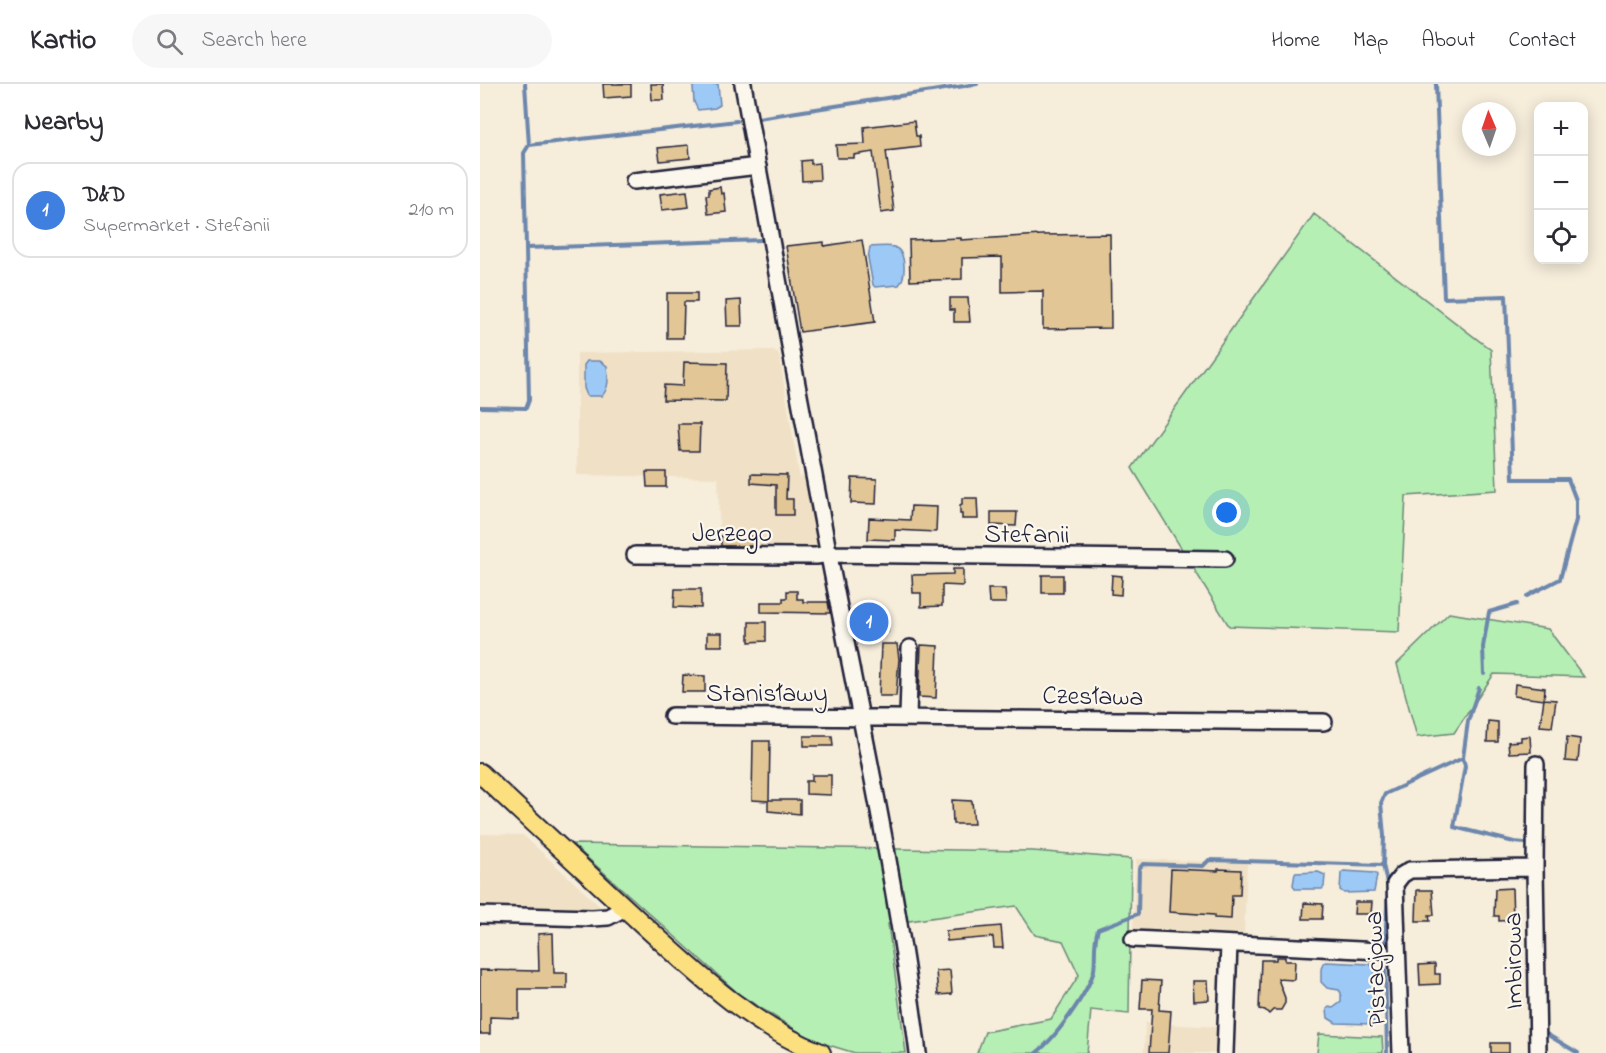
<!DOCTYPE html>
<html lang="en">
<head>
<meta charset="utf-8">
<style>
	body { margin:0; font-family:"Indie Flower",sans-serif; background:#f7f7f7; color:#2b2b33 }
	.controls { position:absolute; right:18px; top:18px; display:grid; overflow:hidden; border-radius:12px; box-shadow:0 3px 15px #0003 }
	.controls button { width:54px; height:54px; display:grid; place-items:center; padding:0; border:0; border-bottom:2px solid #e1e1e2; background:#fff; color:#2b2b33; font:30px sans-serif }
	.compass { position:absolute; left:982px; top:18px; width:54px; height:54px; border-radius:50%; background:#fff; box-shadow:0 3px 15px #0003; rotate:358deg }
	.you { position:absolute; left:747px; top:429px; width:21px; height:21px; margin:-15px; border:4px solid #fff; border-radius:50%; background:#1a73e8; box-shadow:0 0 0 9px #1a73e833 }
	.badge { display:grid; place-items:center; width:39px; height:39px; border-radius:50%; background:#2563eb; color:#fff; font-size:20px; font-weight:700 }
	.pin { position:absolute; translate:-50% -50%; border:3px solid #fff; box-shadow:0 2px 6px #0006 }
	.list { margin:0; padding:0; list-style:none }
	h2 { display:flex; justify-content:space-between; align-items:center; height:78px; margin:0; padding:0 24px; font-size:26px }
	h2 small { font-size:20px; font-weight:400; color:#7c7c81 }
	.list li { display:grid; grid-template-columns:39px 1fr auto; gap:18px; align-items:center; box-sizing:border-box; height:96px; margin:0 12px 12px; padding:0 12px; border:2px solid #e1e1e2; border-radius:18px }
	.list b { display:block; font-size:22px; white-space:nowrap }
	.list p { margin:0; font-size:20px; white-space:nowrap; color:#7c7c81 }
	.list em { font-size:20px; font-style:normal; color:#7c7c81 }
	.icon { flex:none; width:33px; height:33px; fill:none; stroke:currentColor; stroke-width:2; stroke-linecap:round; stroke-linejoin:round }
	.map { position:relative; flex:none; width:1126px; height:969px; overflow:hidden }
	header { display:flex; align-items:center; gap:36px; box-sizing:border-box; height:84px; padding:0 30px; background:#fff; border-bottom:2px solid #e1e1e2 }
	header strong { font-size:28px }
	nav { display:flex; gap:33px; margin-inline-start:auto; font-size:21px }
	.search { width:420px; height:54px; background:#f7f7f7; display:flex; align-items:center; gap:15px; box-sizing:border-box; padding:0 21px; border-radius:33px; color:#7c7c81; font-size:22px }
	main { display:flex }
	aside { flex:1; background:#fff }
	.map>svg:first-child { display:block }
</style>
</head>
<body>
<header>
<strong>Kartio</strong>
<div class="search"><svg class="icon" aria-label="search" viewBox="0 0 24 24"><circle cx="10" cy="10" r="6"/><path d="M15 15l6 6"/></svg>Search here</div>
<nav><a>Home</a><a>Map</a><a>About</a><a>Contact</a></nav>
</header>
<main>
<aside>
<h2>Nearby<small></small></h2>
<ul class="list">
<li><span class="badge" style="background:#3f7fe0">1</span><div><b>D&amp;D</b><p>Supermarket · Stefanii</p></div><em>210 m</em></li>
</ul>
</aside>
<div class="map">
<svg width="1126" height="969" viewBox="0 0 1126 969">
	<rect width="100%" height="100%" fill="#f6eddb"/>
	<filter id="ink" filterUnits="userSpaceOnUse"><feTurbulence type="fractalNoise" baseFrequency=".0167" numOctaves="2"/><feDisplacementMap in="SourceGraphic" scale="12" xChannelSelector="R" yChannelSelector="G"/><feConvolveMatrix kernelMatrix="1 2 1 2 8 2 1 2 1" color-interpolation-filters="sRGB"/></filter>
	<g filter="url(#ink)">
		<!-- built -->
		<path fill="#f0e1c6" d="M291,266L299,270L320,395L324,389L339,461L335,466H240L238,394L97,391V269Z
			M0,750L43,751L127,829L0,825Z
			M656,775L767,779L764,851L653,846Z
			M665,939L738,943L737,969H664Z"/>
		<!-- green -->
		<path fill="#b5efb4" stroke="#6c8878" stroke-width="1.5" d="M834,130L1011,266L1017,406L926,412L919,548L749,542L652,384Z
			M969,529L1068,545L1104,593L1014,590L974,649L937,653L917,580Z
			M92,760L553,767L651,775L649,930L611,926L607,969H497L505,948L571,935L599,891L583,857L555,851L536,822L408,840L426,969H375L332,956L260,911Z
			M839,950L902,953L903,969H837Z"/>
		<!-- water -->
		<path fill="#9dc9f7" stroke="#6c86ac" stroke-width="1.5" d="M216,0H238L240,21L235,24L218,26L214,18L213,3Z
			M390,163C397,163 408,161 414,163C427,168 426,193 419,201L395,203L393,201L388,174Z
			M107,277H120L127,282C128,293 130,303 122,312H107L104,304V281Z
			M864,787L895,789L897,791L894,808L864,809L860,806L861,789Z
			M838,788L845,791L844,803L842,805H815L813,801L815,789Z
			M846,878L890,880L895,886L894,937L892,940L856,939L848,934L847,925L849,923L853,924L861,918V909L859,906L847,904L841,898V885L843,879Z"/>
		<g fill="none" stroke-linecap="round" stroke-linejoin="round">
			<!-- stream -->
			<path stroke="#6c86ac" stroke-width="4" d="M45,0L49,61
				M956,0L964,214L1026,212L1033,395H1088L1096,416V436L1080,495L1047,512
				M278,34L497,0
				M257,37L49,61L44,69L46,164L281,156
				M0,323L46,324L49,316L46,164
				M1004,590L1003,563L1009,528L1037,520
				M983,674L985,682L974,743L1034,758L1045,759
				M905,863L908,803L903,781L904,752L901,719L905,710L983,674L988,637L999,604
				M905,871L907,969
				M1063,948L1098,969
				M556,969C574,956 609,908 614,886C616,871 613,861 618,845L658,830L659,785L663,780L723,782L729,776L903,781"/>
		</g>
		<!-- building -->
		<path fill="#e2c696" stroke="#22223b" stroke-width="1.5" d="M123,0H151V12L124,14Z
			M171,0H183L184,16H172Z
			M434,37L436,52H439L440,63L406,67L414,127L401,129L393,68L374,71V74H357L356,61L385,60L384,43Z
			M209,61L210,74L180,77L178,64Z
			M331,76V80L339,79L340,96L322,97L321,77Z
			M240,103L241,110L244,109L246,128L228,130L226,111H229V105Z
			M207,107L209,123L182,126L180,110Z
			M630,150L631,244L563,245V207L522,208V173L482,174V195L430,197L429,156L481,154V156L562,151Z
			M382,156L395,238L320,248L306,162L344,158V162Z
			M187,209H217V218H204L203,254H187Z
			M470,214H488L490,238H474V226H470Z
			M261,216L262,242H247L246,217Z
			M204,278L247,279L246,317L183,316L184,301L203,302Z
			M198,340H220L219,367H200Z
			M166,388H186V403H167Z
			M271,390L307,391L306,415H313V431H296V401L271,399Z
			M372,394L397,395L396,420L371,419Z
			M482,414H497L498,435H482V430H480V421L482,420Z
			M431,422L457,423L456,448L415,446V456L388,455L389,434L430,436Z
			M511,428H537L536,442L511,441Z
			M241,452H274V462H241Z
			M473,485H483V502L462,501V522L441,523V509H433L432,491L473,490Z
			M562,491H583V509H562Z
			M632,491L642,492L641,511L631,510Z
			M195,505H221V524L194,523Z
			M508,505H525L526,519H509Z
			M307,507H317V515H323V518H348L350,529L281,528V518H303V514H307Z
			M385,529H408V548H385Z
			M269,538H286V557L269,558Z
			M227,549H242V562H227Z
			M401,560H417L419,575L416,612H399Z
			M441,561L458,562L456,614L439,613Z
			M203,591L225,592V608H202Z
			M1035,600L1065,604L1064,616L1034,612Z
			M1064,615L1076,616L1072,643L1060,642Z
			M1008,637L1018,638V658H1007Z
			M324,652H352L353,662H324Z
			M1050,652L1051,668L1029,669L1028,658L1041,657V653Z
			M1087,653L1100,655L1098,678L1085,677Z
			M273,657H290L289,716H320V730L288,727V717L272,716Z
			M332,691H351V711L326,710V697H332Z
			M472,716L492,717L494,740H473Z
			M691,785L738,787V785L761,786L760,811H752L751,835L734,834V831L689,828Z
			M1032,804L1033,836L1019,837V832H1014L1015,805Z
			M937,806H952L954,831H949L950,837H936Z
			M875,818H892L891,830H874Z
			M824,819L843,820L842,835H823Z
			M521,842L523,864H514L513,853L467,857L466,847Z
			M73,849L74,889H87V905H39V934L10,933V950H0V886L59,887L58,850Z
			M796,873H805V877H815L814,896L798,895L805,914V919L801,926H793L789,930L785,926L779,925L781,876H796Z
			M955,880V890H960V900L940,901L939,881Z
			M470,886L472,910L458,911L456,887Z
			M662,896L681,897L679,926L691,927L688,969H669L672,925H660Z
			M713,897H728L729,916L714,917Z
			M1011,959H1029V969H1011Z"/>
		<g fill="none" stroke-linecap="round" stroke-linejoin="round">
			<defs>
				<path id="minor" d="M263,0C291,157 319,315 349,472C381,637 417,802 438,969
					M154,97L278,82
					M155,471L336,472L349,470L745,475
					M192,632L844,638
					M428,633L430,564
					M1056,680L1055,784L1058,969
					M0,831L112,834L128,833L145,824
					M653,855L901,867
					M745,969L749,860
					M921,969L915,800L922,791L930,786L1055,784"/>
				<path id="major" d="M0,689C52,738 105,787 157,835C213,886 269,941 341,969"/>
			</defs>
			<!-- minor casing -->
			<use href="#minor" stroke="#22223b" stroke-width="20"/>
			<!-- major casing -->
			<use href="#major" stroke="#22223b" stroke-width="22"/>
			<!-- minor -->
			<use href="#minor" stroke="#fbf7ec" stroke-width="15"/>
			<!-- major -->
			<use href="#major" stroke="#fce080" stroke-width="18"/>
		</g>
	</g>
	<g text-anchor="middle" stroke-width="4.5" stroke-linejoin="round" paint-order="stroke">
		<!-- street labels -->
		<g font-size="26" fill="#22223b" stroke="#fbf7ec">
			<text x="252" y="457">Jerzego</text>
			<text transform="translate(547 449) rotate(1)" y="9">Stefanii</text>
			<text x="287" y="617">Stanisławy</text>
			<text transform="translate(613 611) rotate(1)" y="9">Czesława</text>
			<text transform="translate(1032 877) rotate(-91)" y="9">Imbirowa</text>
			<text transform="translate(894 885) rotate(-92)" y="9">Pistacjowa</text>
		</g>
	</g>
</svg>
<div class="controls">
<button>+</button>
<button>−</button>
<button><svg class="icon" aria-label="locate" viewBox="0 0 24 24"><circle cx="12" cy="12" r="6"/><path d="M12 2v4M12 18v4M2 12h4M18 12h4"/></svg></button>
</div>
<svg class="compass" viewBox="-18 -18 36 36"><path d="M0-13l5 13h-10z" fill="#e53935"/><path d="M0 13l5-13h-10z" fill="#7c7c81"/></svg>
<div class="you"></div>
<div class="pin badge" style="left:389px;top:538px;background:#3f7fe0">1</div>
</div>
</main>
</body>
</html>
